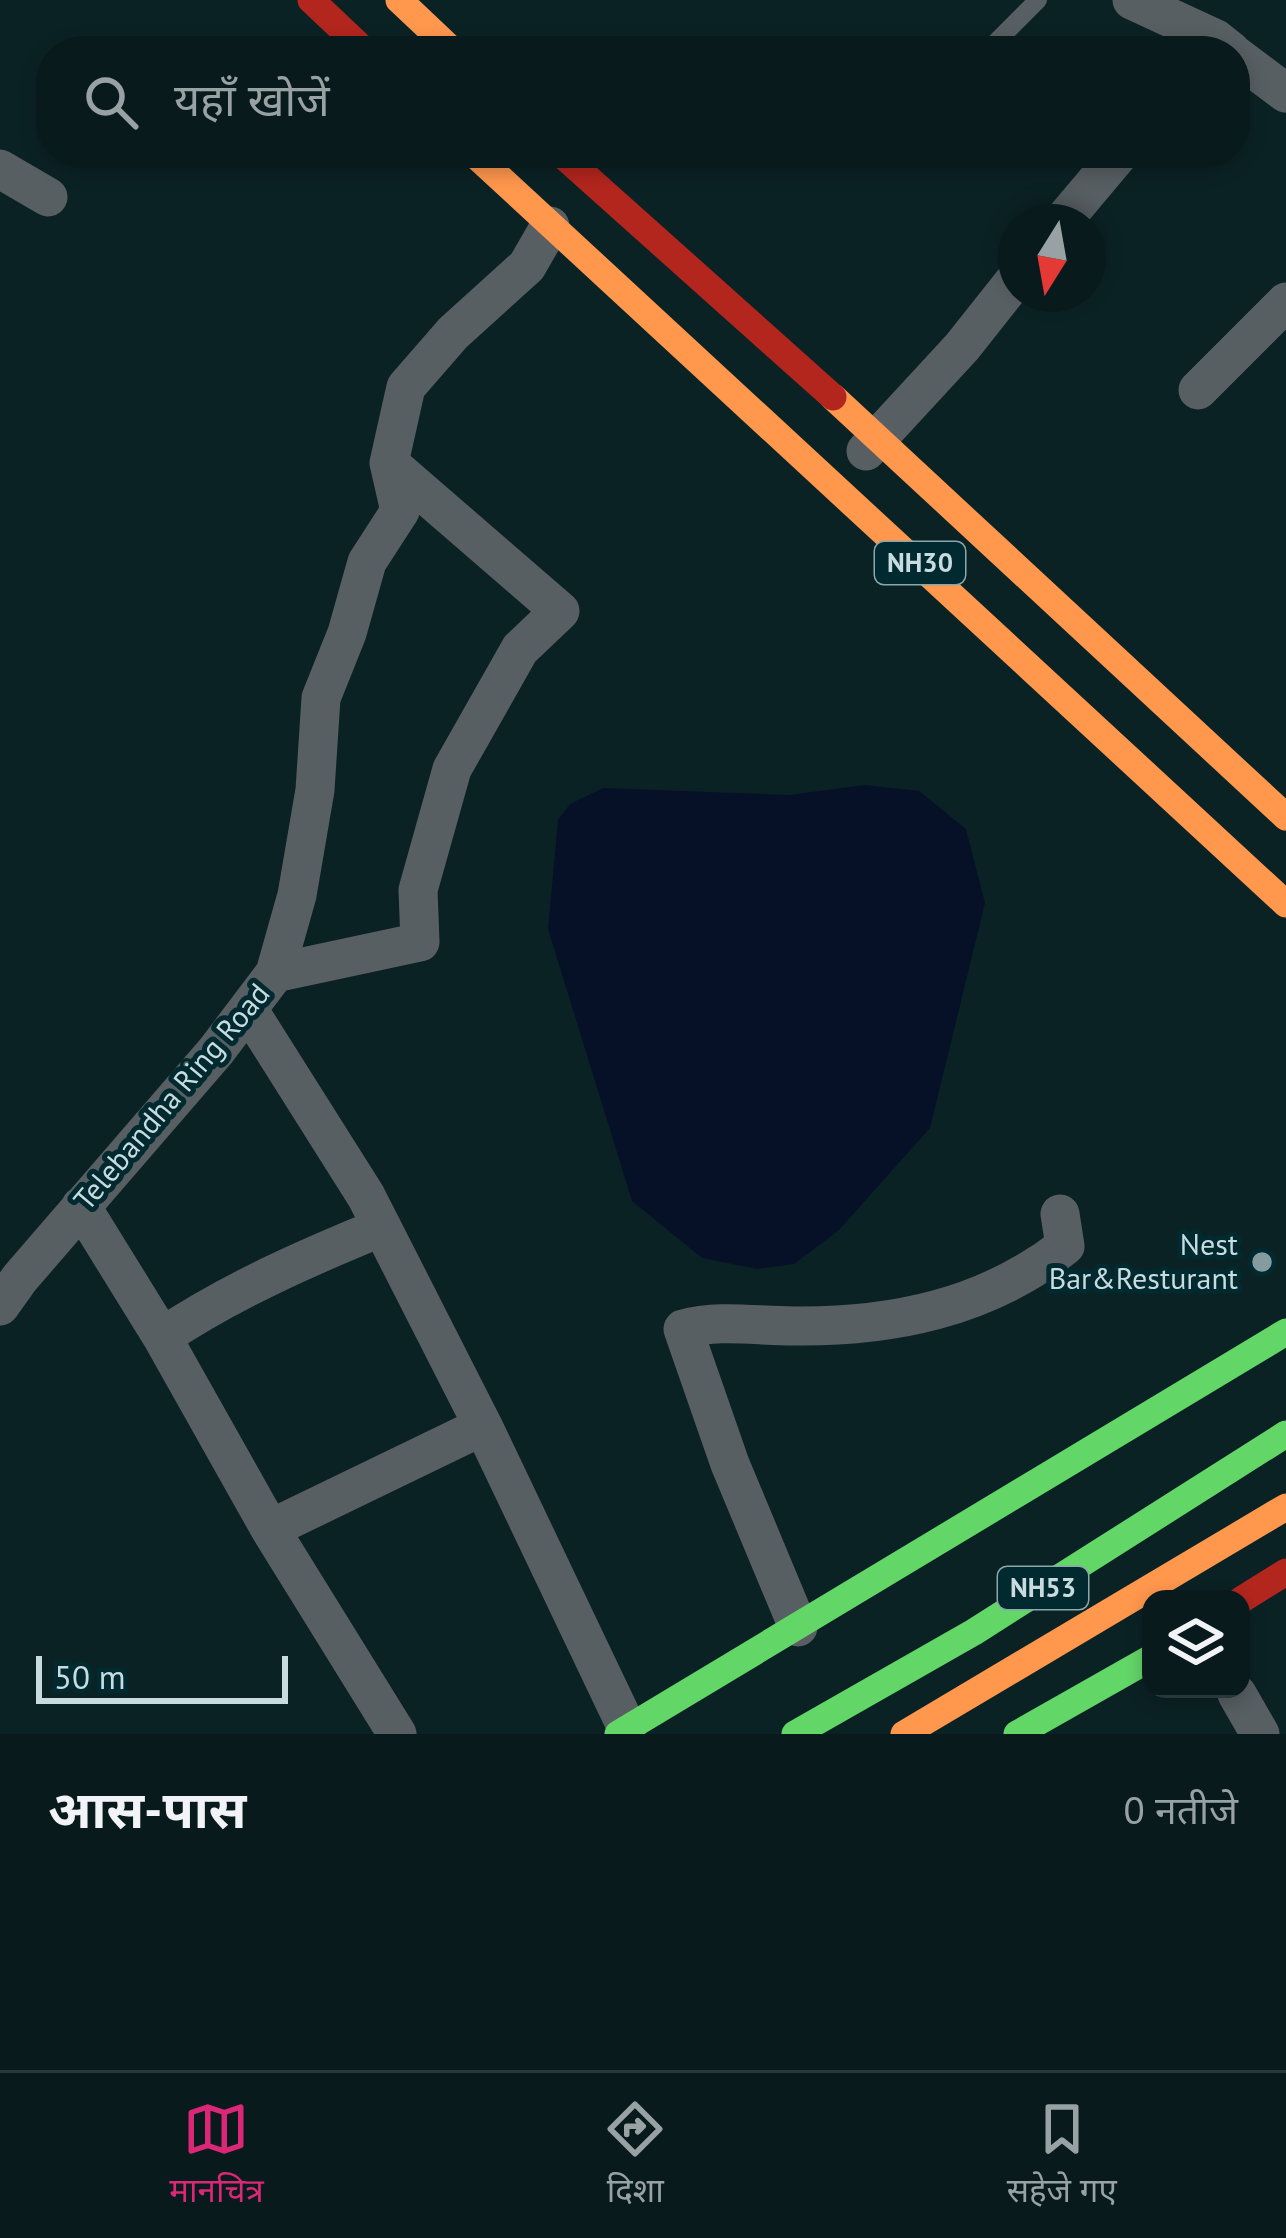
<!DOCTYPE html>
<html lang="hi">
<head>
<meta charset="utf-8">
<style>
	body { margin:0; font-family:"PT Sans","Noto Sans Devanagari",sans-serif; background:#162729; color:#f1f3f6 }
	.controls { position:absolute; right:36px; bottom:36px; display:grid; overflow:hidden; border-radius:24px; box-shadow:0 6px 18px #0003 }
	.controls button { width:108px; height:108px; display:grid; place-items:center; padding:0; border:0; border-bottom:3px solid #29383b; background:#081a1c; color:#f1f3f6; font:60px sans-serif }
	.compass { position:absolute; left:998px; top:204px; width:108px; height:108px; border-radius:50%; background:#081a1c; box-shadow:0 6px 18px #0003; rotate:191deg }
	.scale { position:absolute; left:36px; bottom:30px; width:252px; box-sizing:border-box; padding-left:12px; border:6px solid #c8dce0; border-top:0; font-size:33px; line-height:42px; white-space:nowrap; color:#c8dce0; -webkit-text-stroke:9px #002a30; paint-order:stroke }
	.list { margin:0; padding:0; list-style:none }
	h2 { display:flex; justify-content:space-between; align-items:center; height:156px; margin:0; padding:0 48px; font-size:51px }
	h2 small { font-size:39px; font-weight:400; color:#98a1a3 }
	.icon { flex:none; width:66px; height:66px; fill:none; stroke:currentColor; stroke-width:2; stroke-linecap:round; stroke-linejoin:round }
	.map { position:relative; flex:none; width:1286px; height:1734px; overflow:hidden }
	.search { position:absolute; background:#081a1c; box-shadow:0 6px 18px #0003; left:36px; right:36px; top:36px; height:132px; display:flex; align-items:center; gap:30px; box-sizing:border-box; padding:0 42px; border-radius:48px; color:#98a1a3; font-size:45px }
	.sheet { height:336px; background:#081a1c }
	nav { display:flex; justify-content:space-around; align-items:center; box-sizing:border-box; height:168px; border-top:3px solid #29383b; background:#081a1c; font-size:33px; color:#98a1a3 }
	nav a { display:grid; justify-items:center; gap:6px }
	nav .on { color:#db2777 }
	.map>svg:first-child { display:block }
</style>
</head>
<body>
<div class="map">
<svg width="1286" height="1734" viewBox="0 0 1286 1734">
	<rect width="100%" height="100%" fill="#0b2225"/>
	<!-- water -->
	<path fill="#061128" d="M865,785L919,791L966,829L985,903L930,1128L838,1231L794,1264L757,1269L702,1258L632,1201L548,929L558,820L570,804L603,788L789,795Z"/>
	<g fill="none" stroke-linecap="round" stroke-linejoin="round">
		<!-- lane -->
		<path stroke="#585f62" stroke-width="18" d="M987,51L1038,0"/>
		<!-- street -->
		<path stroke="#585f62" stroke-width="39" d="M1132,0L1216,39L1231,51
			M1235,55L1286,93
			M0,169L48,197
			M1062,222L1120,153
			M1198,390L1286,302
			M866,451L962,347L1016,279
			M275,973L420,942L418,890L452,769L520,649L560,611L389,463
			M248,1009L366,1196L483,1426L627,1728
			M81,1206L162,1337L270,1529L397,1734
			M0,1306L20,1278L216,1051L275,973L297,895L315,790L321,698L347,633L367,562L400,511L389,463L406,387L453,333L527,266L550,226
			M162,1337C231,1291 306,1258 382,1227
			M270,1529L483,1426
			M798,1627L730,1464L683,1329C720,1319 755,1326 794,1326C892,1327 986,1308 1065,1246L1060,1214
			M1237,1694L1260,1734"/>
		<!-- fast -->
		<path stroke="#63d668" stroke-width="27" d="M618,1734L1286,1332
			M795,1734L974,1632L1286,1434
			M1017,1734L1151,1658"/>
		<!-- slow -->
		<path stroke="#ff974d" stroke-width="27" d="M399,0L453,51
			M473,153L1286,904
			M833,397L1286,817
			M904,1734L1286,1507"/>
		<!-- jam -->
		<path stroke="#b3261e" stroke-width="27" d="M311,0L365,51
			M560,153L833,397
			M1241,1600L1286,1572"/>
	</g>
	<!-- markers -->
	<circle fill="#869b9f" stroke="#002a30" stroke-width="4.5" cx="1262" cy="1262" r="12"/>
	<g text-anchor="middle" stroke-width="10" stroke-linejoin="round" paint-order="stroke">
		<!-- shield labels -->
		<g fill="#002a30" stroke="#8ca7ab" stroke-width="3">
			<rect x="875" y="542" width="90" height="42" rx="9"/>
			<rect x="998" y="1567" width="90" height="42" rx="9"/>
		</g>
		<g font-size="27" font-weight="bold" fill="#c8dce0">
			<text x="920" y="572">NH30</text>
			<text x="1043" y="1597">NH53</text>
		</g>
		<!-- street labels -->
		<g font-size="30" fill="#c8dce0" stroke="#002a30">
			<text transform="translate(172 1097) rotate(-50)" y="10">Telebandha Ring Road</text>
		</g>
		<!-- poi labels -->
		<g font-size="30" fill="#c8dce0" stroke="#002a30" text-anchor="end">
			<text x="1238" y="1255">Nest<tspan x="1238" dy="34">Bar&amp;Resturant</tspan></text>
		</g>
	</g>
</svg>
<div class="controls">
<button><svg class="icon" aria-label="layers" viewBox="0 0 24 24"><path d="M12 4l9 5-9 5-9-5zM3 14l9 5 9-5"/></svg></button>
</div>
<svg class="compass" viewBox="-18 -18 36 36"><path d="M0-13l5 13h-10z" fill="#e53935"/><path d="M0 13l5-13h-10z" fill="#98a1a3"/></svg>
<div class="scale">50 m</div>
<div class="search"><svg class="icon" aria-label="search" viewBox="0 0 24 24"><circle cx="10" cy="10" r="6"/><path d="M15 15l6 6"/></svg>यहाँ खोजें</div>
</div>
<section class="sheet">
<h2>आस-पास<small>0 नतीजे</small></h2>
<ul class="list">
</ul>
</section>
<nav>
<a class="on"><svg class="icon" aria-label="map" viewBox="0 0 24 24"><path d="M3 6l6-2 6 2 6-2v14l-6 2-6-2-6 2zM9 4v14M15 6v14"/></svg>मानचित्र</a>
<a><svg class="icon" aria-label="directions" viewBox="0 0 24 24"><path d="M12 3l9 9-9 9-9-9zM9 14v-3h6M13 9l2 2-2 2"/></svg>दिशा</a>
<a><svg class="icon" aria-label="saved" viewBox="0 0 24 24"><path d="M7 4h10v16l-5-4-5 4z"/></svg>सहेजे गए</a>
</nav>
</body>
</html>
